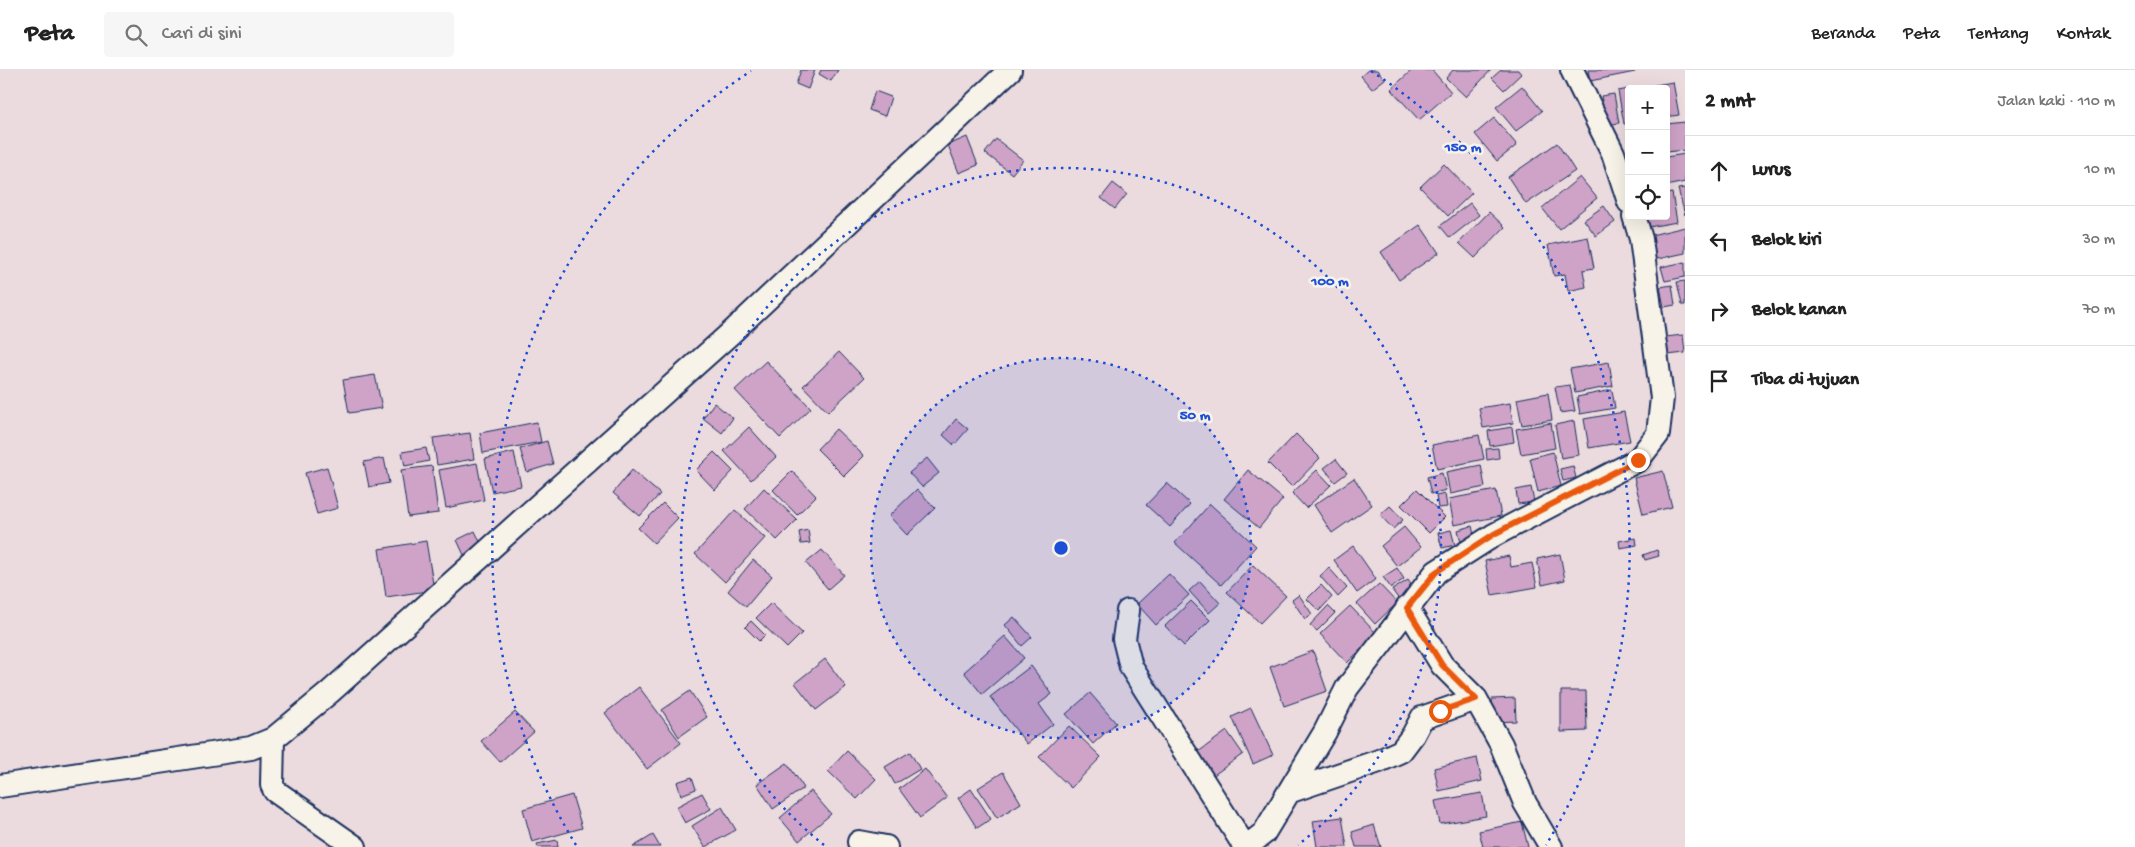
<!DOCTYPE html>
<html lang="id">
<head>
<meta charset="utf-8">
<style>
	body { margin:0; font-family:"Gochi Hand",sans-serif; background:#f6f6f6; color:#222 }
	.controls { position:absolute; right:15px; top:15px; display:grid; overflow:hidden; border-radius:5px; box-shadow:0 5px 20px #0002 }
	.controls button { width:45px; height:45px; display:grid; place-items:center; padding:0; border:0; border-bottom:1px solid #e0e0e0; background:#fff; color:#222; font:25px sans-serif }
	.stop { position:absolute; width:15px; height:15px; margin:-11px; border:4px solid #ea580c; border-radius:50%; background:#fff }
	.stop.end { background:#ea580c; border-color:#fff; box-shadow:0 1px 5px #0008 }
	.list { margin:0; padding:0; list-style:none }
	h2 { display:flex; justify-content:space-between; align-items:center; height:65px; margin:0; padding:0 20px; font-size:21px }
	h2 small { font-size:16px; font-weight:400; color:#767676 }
	.list li { display:grid; grid-template-columns:32px 1fr auto; gap:15px; align-items:center; box-sizing:border-box; height:70px; padding:0 20px; border-top:1px solid #e0e0e0 }
	.list b { display:block; font-size:19px; white-space:nowrap }
	.list em { font-size:16px; font-style:normal; color:#767676 }
	.icon { flex:none; width:28px; height:28px; fill:none; stroke:currentColor; stroke-width:2; stroke-linecap:round; stroke-linejoin:round }
	.map { position:relative; flex:none; width:1685px; height:777px; overflow:hidden }
	header { display:flex; align-items:center; gap:30px; box-sizing:border-box; height:70px; padding:0 25px; background:#fff; border-bottom:1px solid #e0e0e0 }
	header strong { font-size:24px }
	nav { display:flex; gap:28px; margin-inline-start:auto; font-size:18px }
	.search { width:350px; height:45px; background:#f6f6f6; display:flex; align-items:center; gap:12px; box-sizing:border-box; padding:0 18px; border-radius:5px; color:#767676; font-size:19px }
	main { display:flex }
	aside { flex:1; background:#fff }
	.map>svg:first-child { display:block }
</style>
</head>
<body>
<header>
<strong>Peta</strong>
<div class="search"><svg class="icon" aria-label="search" viewBox="0 0 24 24"><circle cx="10" cy="10" r="6"/><path d="M15 15l6 6"/></svg>Cari di sini</div>
<nav><a>Beranda</a><a>Peta</a><a>Tentang</a><a>Kontak</a></nav>
</header>
<main>
<div class="map">
<svg width="1685" height="777" viewBox="0 0 1685 777">
	<rect width="100%" height="100%" fill="#ebdbde"/>
	<filter id="ink" filterUnits="userSpaceOnUse"><feTurbulence type="fractalNoise" baseFrequency=".02" numOctaves="2"/><feDisplacementMap in="SourceGraphic" scale="10" xChannelSelector="R" yChannelSelector="G"/><feConvolveMatrix kernelMatrix="1 2 1 2 8 2 1 2 1" color-interpolation-filters="sRGB"/></filter>
	<g filter="url(#ink)">
		<!-- building -->
		<path fill="#cea3c7" stroke="#1b2f5e" d="M801,0H815L808,19L796,14Z
			M821,0H838L831,11L819,4Z
			M1368,0H1377L1385,9L1372,19L1361,6Z
			M1412,0H1432L1451,22L1419,50L1391,19Z
			M1453,0H1491L1466,27L1446,8Z
			M1501,0H1518L1521,4L1504,20L1492,8Z
			M1588,0H1635V2L1590,11Z
			M1673,12L1679,45L1666,47V19H1632Z
			M1522,16L1542,41L1516,61L1496,37Z
			M1629,19V53L1624,54L1618,21Z
			M875,21L891,27L885,46L869,40Z
			M1614,24L1619,53L1607,55L1601,26Z
			M1494,48L1517,75L1497,91L1475,64Z
			M1685,52V80L1666,82V54Z
			M967,67L978,95L959,103L948,75Z
			M996,69L1023,90L1012,104L985,83Z
			M1557,73L1575,101L1526,134L1508,107Z
			M1685,84V112L1666,116V87Z
			M1444,94L1472,123L1448,146L1420,117Z
			M1580,107L1597,128L1559,159L1542,138Z
			M1113,113L1127,124L1115,139L1101,128Z
			M1685,118V145L1678,119Z
			M1672,123L1677,152L1643,158L1641,146H1666V124Z
			M1470,133L1479,145L1450,168L1440,156Z
			M1604,136L1615,152L1596,166L1584,150Z
			M1489,142L1505,157L1475,188L1459,173Z
			M1420,155L1439,183L1399,210L1381,182Z
			M1685,157V183L1653,190L1647,166Z
			M1588,167L1594,198L1583,200L1586,217L1568,221L1565,204L1554,206L1548,175Z
			M1685,192V207L1665,211L1661,197Z
			M1685,211V235H1682L1677,212Z
			M1672,215L1675,235L1664,237L1660,217Z
			M1683,265L1685,283L1659,286L1657,268Z
			M839,282L864,308L828,342L803,316Z
			M766,291L811,338L780,368L735,320Z
			M1609,292L1613,316L1575,323L1570,299Z
			M375,305L382,338L349,343L343,310Z
			M1570,315L1575,341L1560,343L1555,317Z
			M1612,320L1615,338L1580,344L1577,327Z
			M1548,323L1552,350L1522,355L1517,329Z
			M714,333L733,348L722,363L703,348Z
			M1510,333L1513,353L1483,358L1479,338Z
			M1624,342L1630,371L1589,378L1584,349Z
			M956,349L968,359L954,375L943,365Z
			M1574,351L1579,385L1561,388L1555,355Z
			M537,352L541,372L483,383L480,363Z
			M1551,353L1555,378L1521,384L1516,359Z
			M749,357L776,387L751,410L724,381Z
			M1512,357L1514,372L1490,376L1488,361Z
			M836,359L864,386L844,406L817,379Z
			M470,363L474,389L437,395L433,368Z
			M1296,364L1320,388L1292,417L1268,393Z
			M1479,365L1484,389L1437,399L1432,375Z
			M547,371L553,394L527,402L520,379Z
			M426,378L429,391L405,396L402,382Z
			M1498,378L1499,388L1487,390L1486,379Z
			M514,382L521,416L492,422L485,389Z
			M714,382L733,401L715,420L696,400Z
			M1553,382L1561,416L1538,422L1530,388Z
			M384,388L389,413L369,417L364,392Z
			M927,388L939,403L922,417L909,403Z
			M1336,389L1347,403L1335,412L1324,398Z
			M477,393L484,430L446,438L439,400Z
			M1481,395L1485,417L1450,424L1446,402Z
			M432,396L438,443L408,447L401,400Z
			M1573,396L1576,408L1563,411L1560,399Z
			M327,397L338,438L317,444L305,403Z
			M632,400L660,424L640,446L613,423Z
			M1248,400L1283,429L1259,458L1224,429Z
			M1317,400L1331,415L1306,438L1292,423Z
			M792,401L816,426L797,445L773,420Z
			M1663,401L1672,437L1643,444L1634,408Z
			M1442,403L1446,420L1431,424L1427,407Z
			M1354,408L1372,435L1332,463L1314,435Z
			M1167,413L1190,434L1170,457L1146,435Z
			M1531,417L1534,432L1518,434L1516,420Z
			M764,418L797,450L777,470L745,439Z
			M917,419L935,438L907,465L889,446Z
			M1417,419L1445,447L1429,463L1401,435Z
			M1496,420L1501,446L1454,455L1449,429Z
			M1445,424L1447,437L1438,438L1436,426Z
			M663,433L678,448L654,473L638,458Z
			M1210,434L1256,476L1221,515L1175,473Z
			M1390,436L1403,450L1393,459L1380,445Z
			M735,440L765,468L725,512L695,484Z
			M1472,456L1475,469L1461,472L1458,460Z
			M1404,457L1421,477L1397,496L1381,476Z
			M808,460L810,473L801,474L799,462Z
			M1451,460L1455,475L1442,478L1438,463Z
			M475,461L482,476L464,485L457,470Z
			M1636,468L1637,475L1620,478L1619,471Z
			M426,471L434,520L386,527L379,479Z
			M1353,476L1376,509L1357,523L1334,490Z
			M822,480L844,505L828,519L806,493Z
			M1657,480L1659,486L1645,490L1643,485Z
			M1560,484L1565,510L1542,515L1537,489Z
			M1509,486L1511,497L1532,493L1537,517L1492,525L1485,491Z
			M753,490L772,506L746,537L728,521Z
			M1253,495L1286,526L1260,553L1227,522Z
			M1329,498L1347,518L1338,527L1320,506Z
			M1397,498L1404,509L1391,518L1383,507Z
			M1169,504L1189,525L1156,555L1137,534Z
			M1408,510L1415,520L1400,531L1392,520Z
			M1200,511L1220,533L1209,543L1189,521Z
			M1379,514L1397,533L1375,554L1357,534Z
			M1321,515L1332,527L1319,541L1307,529Z
			M1299,525L1312,544L1305,549L1292,530Z
			M1191,531L1210,550L1184,576L1165,556Z
			M771,533L802,563L787,578L756,548Z
			M1328,536L1335,543L1317,561L1310,555Z
			M1350,536L1377,564L1347,593L1320,564Z
			M1014,547L1032,567L1022,576L1005,555Z
			M751,551L765,565L759,571L745,557Z
			M1005,566L1024,588L982,624L964,602Z
			M1313,581L1327,621L1284,636L1270,597Z
			M825,589L846,617L816,640L795,613Z
			M1031,596L1052,624L1039,634L1053,654L1027,674L990,627Z
			M639,617L681,673L647,699L605,643Z
			M690,621L707,647L679,667L662,640Z
			M1561,621H1586L1587,661L1561,662Z
			M1090,623L1116,653L1093,674L1066,644Z
			M1515,628L1516,651L1493,652L1492,629Z
			M1251,638L1273,685L1253,694L1232,647Z
			M515,642L534,662L500,692L481,671Z
			M1069,656L1101,687L1071,718L1039,687Z
			M1227,661L1243,684L1211,707L1194,685Z
			M847,681L876,709L857,729L828,701Z
			M910,682L920,699L895,714L885,697Z
			M1477,688L1482,711L1439,721L1434,698Z
			M787,693L804,718L773,739L757,714Z
			M925,699L947,728L920,748L899,719Z
			M1003,702L1021,733L997,748L978,718Z
			M692,707L696,719L681,725L677,712Z
			M971,719L991,749L977,758L958,728Z
			M811,721L831,744L799,771L780,748Z
			M702,723L711,739L685,753L676,737Z
			M1482,723L1486,746L1440,754L1435,731Z
			M572,725L582,758L532,772L523,739Z
			M722,737L736,760L705,777L692,756Z
			M1342,747L1347,777H1317L1313,751Z
			M1522,752L1528,777H1483L1479,761Z
			M1374,755L1381,777H1356L1352,762Z
			M653,765L660,777H633Z
			M557,770L558,777H538L537,774Z"/>
		<g fill="none" stroke-linecap="round" stroke-linejoin="round">
			<defs>
				<path id="street" d="M1572,0L1613,83L1629,132
					M1407,538L1442,595L1476,629L1501,674L1525,733L1551,777
					M1128,541L1124,569L1131,597L1245,777
					M273,669L272,715L275,721L355,777
					M0,716L251,678L273,669L330,622L732,262L1010,0
					M1291,721L1379,691L1401,681L1413,665L1422,648L1476,629
					M859,772L886,777
					M1246,777L1264,763L1325,662L1347,618L1436,502L1494,465L1638,390L1658,364L1662,328L1641,169L1634,146"/>
			</defs>
			<!-- street casing -->
			<use href="#street" stroke="#1b2f5e" stroke-width="26"/>
			<!-- street -->
			<use href="#street" stroke="#f7f3e8" stroke-width="22"/>
		</g>
	</g>
	<g fill="none" stroke-linecap="round" stroke-linejoin="round" filter="url(#ink)">
		<!-- route -->
		<path stroke="#ea580c" stroke-width="6" d="M1440,641L1476,629L1442,595L1407,538L1436,502L1494,464L1638,390"/>
	</g>
	<!-- distance rings -->
	<circle cx="1061" cy="478" r="190" fill="#1d4ed8" fill-opacity=".12"/>
	<g fill="none" stroke="#1d4ed8" stroke-width="2.5" stroke-dasharray="2.5 5">
		<circle cx="1061" cy="478" r="190"/>
		<path d="M824 775A380 380 0 1 1 1298 775"/>
		<path d="M576 775A569 569 0 0 1 751 1M1371 1A569 569 0 0 1 1546 775"/>
	</g>
	<circle cx="1061" cy="478" r="8" fill="#1d4ed8" stroke="#f7f3e8" stroke-width="2.5"/>
	<g font-size="15" text-anchor="middle" font-weight="bold" fill="#1d4ed8" stroke="#f7f3e8" stroke-width="5" stroke-linejoin="round" paint-order="stroke">
		<text x="1463" y="81">150 m</text>
		<text x="1330" y="215">100 m</text>
		<text x="1195" y="349">50 m</text>
	</g>
</svg>
<div class="controls">
<button>+</button>
<button>−</button>
<button><svg class="icon" aria-label="locate" viewBox="0 0 24 24"><circle cx="12" cy="12" r="6"/><path d="M12 2v4M12 18v4M2 12h4M18 12h4"/></svg></button>
</div>
<div class="stop" style="left:1440px;top:641px"></div>
<div class="stop end" style="left:1638px;top:390px"></div>
</div>
<aside>
<h2>2 mnt<small>Jalan kaki · 110 m</small></h2>
<ul class="list">
<li><svg class="icon" aria-label="ahead" viewBox="0 0 24 24"><path d="M12 20V5M6 11l6-6 6 6"/></svg><div><b>Lurus</b></div><em>10 m</em></li>
<li><svg class="icon" aria-label="left" viewBox="0 0 24 24"><path d="M17 20v-9H6M10 6l-5 5 5 5"/></svg><div><b>Belok kiri</b></div><em>30 m</em></li>
<li><svg class="icon" aria-label="right" viewBox="0 0 24 24"><path d="M7 20v-9h11M14 6l5 5-5 5"/></svg><div><b>Belok kanan</b></div><em>70 m</em></li>
<li><svg class="icon" aria-label="arrive" viewBox="0 0 24 24"><path d="M6 21V4h12l-3 4 3 4H6"/></svg><div><b>Tiba di tujuan</b></div></li>
</ul>
</aside>
</main>
</body>
</html>
